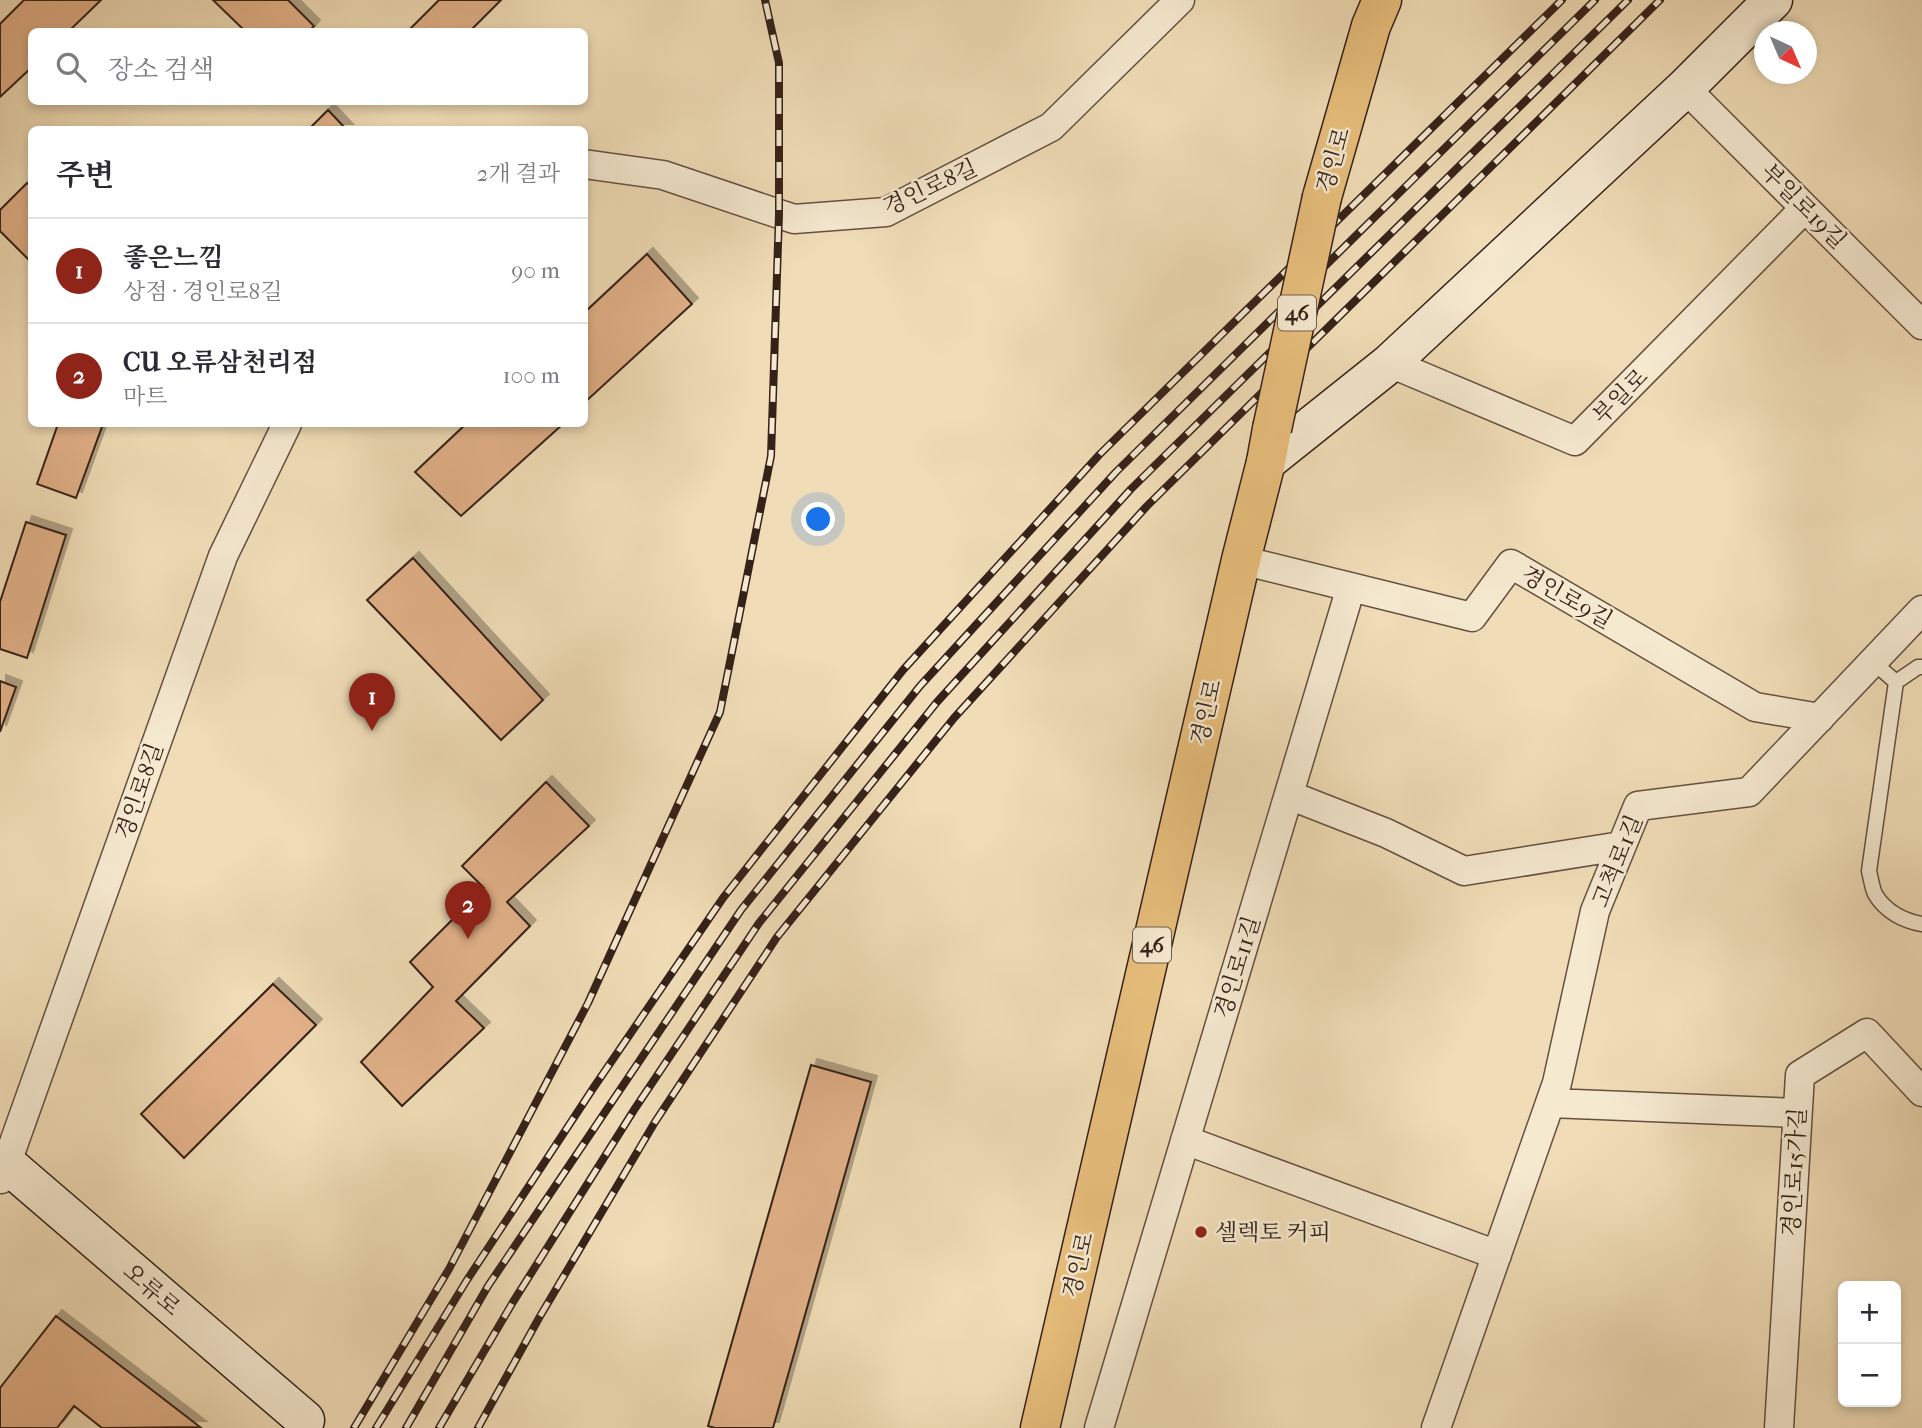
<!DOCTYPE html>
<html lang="ko">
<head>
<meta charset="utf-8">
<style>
	body { margin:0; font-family:"IM FELL French Canon","Noto Serif KR",serif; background:#f2f2f3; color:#2b2b33 }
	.controls { position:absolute; right:21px; bottom:21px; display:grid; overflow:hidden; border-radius:10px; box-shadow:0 4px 10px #0003 }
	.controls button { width:63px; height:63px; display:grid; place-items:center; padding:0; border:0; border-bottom:2px solid #e1e1e2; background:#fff; color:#2b2b33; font:35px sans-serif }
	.compass { position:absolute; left:1754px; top:21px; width:63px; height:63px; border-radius:50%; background:#fff; box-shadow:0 4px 10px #0003; rotate:136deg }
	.you { position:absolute; left:819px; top:520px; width:24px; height:24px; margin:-18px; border:5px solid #fff; border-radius:50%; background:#1a73e8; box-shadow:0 0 0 10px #1a73e833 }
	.badge { display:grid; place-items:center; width:46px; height:46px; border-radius:50%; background:#8f2418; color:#fff; font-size:23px; font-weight:700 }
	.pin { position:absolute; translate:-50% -58px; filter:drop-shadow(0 2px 4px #0008) }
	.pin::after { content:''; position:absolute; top:37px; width:24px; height:21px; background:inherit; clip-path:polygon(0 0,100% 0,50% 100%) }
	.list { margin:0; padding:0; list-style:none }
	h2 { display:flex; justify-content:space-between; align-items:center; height:91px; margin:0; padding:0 28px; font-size:30px }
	h2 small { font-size:23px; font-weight:400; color:#7c7c81 }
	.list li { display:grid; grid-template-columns:46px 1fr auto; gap:21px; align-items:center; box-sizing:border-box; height:105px; padding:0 28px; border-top:2px solid #e1e1e2 }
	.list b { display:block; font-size:26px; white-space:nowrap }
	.list p { margin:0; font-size:23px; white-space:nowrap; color:#7c7c81 }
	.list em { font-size:23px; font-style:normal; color:#7c7c81 }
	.icon { flex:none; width:38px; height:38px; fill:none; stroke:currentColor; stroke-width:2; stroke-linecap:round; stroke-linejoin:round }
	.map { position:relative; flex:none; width:1922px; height:1428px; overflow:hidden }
	.search { position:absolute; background:#fff; box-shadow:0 4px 10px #0003; left:28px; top:28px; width:560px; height:77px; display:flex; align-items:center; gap:18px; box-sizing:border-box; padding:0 24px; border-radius:10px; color:#7c7c81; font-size:26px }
	.panel { position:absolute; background:#fff; box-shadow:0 4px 10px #0003; left:28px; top:126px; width:560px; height:301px; border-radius:10px }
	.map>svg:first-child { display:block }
</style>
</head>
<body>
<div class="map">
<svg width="1922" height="1428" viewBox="0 0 1922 1428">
	<defs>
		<filter id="shadow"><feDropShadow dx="6" dy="-6" stdDeviation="0" flood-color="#0004"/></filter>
	</defs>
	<rect width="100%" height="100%" fill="#f0ddb7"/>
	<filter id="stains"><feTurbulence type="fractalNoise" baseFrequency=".00286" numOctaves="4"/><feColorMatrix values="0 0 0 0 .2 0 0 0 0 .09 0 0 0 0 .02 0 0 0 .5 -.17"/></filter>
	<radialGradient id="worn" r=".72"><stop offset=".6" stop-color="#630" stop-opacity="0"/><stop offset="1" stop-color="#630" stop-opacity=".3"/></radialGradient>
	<!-- building -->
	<path fill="#e2b189" stroke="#352119" stroke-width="2" filter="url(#shadow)" d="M24,0H101L68,32H32V67L0,97V24Z
		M213,0H288L314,26L309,32H246Z
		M439,0H501L469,32H407Z
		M328,110L347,130H308Z
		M27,183L32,187V263L0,231V210Z
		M647,254L692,304L584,403V313Z
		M58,424H103L76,498L37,484Z
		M466,424H563L461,516L415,472Z
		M26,522L66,535L27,658L0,649V602Z
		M413,558L543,700L501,740L367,600Z
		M0,681L16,687L0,732Z
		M546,782L589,826L507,902L530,926L456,1001L484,1028L402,1106L361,1062L433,987L410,962L484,888L462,866Z
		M273,984L316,1025L184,1158L141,1114Z
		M811,1065L871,1082L773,1428H715L708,1426Z
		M56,1316L200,1427L102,1428L74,1406L57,1428H0V1388Z"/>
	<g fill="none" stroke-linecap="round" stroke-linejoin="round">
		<defs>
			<path id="lane" d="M1873,662L1896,682L1869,871C1871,879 1872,887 1875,894C1885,911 1903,921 1922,924
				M1896,682L1918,667H1922"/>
			<path id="street" d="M1685,88L1922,325
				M584,164L663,175L794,219L886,212L1051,127L1180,0
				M1390,363L1575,441L1805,208
				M1241,560L1472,617L1511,564L1755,707L1820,718
				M1289,795L1386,833L1464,871L1621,846
				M1550,1103L1797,1113
				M1185,1140L1497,1255
				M1,1179L223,556L287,424
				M1099,1428L1351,587
				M1436,1428L1557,1083L1595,911L1638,806L1749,792L1922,610
				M1779,1428L1800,1075L1867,1033L1922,1092"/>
			<path id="secondary" d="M1266,462L1390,363L1685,88L1773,0
				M0,1158L305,1420"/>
			<path id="primary" d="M1322,197L1371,26L1382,0
				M1040,1428L1241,560L1266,462L1272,429"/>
		</defs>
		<!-- lane casing -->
		<use href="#lane" stroke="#645040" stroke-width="17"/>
		<!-- street casing -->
		<use href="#street" stroke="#645040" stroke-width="31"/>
		<!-- secondary casing -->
		<use href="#secondary" stroke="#352119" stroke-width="41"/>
		<!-- primary casing -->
		<use href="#primary" stroke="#352119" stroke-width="41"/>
		<!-- lane -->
		<use href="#lane" stroke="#f5e9d0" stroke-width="14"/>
		<!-- street -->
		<use href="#street" stroke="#f5e9d0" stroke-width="28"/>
		<!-- secondary -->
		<use href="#secondary" stroke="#f5e9d0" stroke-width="38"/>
		<!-- primary -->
		<use href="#primary" stroke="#e8be7c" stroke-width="38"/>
		<defs>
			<path id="rail" d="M354,1428L449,1269L588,1003L720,712L771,456L779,214V63L765,0
				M376,1428L467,1280L594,1087L723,898L903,670L1100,454L1562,0
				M406,1428L488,1286L741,910L920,686L1116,472L1595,0
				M439,1428L513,1302L634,1110L759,923L937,702L1131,489L1628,0
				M478,1428L539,1318L655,1122L777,937L954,718L1147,506L1660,0"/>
		</defs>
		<!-- rail casing -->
		<use href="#rail" stroke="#352119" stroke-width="8"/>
		<!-- rail -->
		<use href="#rail" stroke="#f5e9d0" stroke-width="5" stroke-dasharray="16" stroke-linecap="butt"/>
		<defs>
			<path id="primary-bridge" d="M1272,429L1322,197"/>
		</defs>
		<!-- primary-bridge casing -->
		<use href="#primary-bridge" stroke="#352119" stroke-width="41" stroke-linecap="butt"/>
		<!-- primary-bridge -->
		<use href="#primary-bridge" stroke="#e8be7c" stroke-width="38"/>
	</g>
	<!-- markers -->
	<circle fill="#8f2418" stroke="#f5e9d0" stroke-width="2.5" cx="1201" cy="1232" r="7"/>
	<g text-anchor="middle" stroke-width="5" stroke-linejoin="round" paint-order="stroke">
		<!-- shield labels -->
		<g fill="#f5e9d0" stroke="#6f5d50" stroke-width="2">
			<rect x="1278" y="295.5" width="38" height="35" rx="5"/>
			<rect x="1133" y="927.5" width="38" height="35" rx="5"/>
		</g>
		<g font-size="21" font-weight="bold" fill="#352119">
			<text x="1297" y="320">46</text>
			<text x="1152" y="952">46</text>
		</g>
		<!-- street labels -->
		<g font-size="23" fill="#352119" stroke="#f5e9d0">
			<text transform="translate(1333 160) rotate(-74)" y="8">경인로</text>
			<text transform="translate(930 187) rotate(-25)" y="8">경인로8길</text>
			<text transform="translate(1804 206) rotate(45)" y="8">부일로19길</text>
			<text transform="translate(1620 396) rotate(-45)" y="8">부일로</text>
			<text transform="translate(1567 597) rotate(30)" y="8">경인로9길</text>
			<text transform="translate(1206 712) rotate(-77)" y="8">경인로</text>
			<text transform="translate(139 791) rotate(-71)" y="8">경인로8길</text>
			<text transform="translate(1617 861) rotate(-68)" y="8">고척로1길</text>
			<text transform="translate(1237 967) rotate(-73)" y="8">경인로11길</text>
			<text transform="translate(1794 1172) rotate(-87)" y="8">경인로15가길</text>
			<text transform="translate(1078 1265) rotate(-77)" y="8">경인로</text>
			<text transform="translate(152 1289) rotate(41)" y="8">오류로</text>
		</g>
		<!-- poi labels -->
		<g font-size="23" fill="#352119" stroke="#f5e9d0" text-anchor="start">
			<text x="1215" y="1240">셀렉토 커피</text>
		</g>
	</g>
	<rect width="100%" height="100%" filter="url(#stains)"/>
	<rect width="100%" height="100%" fill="url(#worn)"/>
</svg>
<div class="controls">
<button>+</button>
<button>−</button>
</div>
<svg class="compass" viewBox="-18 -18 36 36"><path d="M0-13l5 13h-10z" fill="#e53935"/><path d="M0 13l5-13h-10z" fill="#7c7c81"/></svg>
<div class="you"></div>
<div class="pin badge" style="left:372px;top:731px">1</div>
<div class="pin badge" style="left:468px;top:939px">2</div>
<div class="search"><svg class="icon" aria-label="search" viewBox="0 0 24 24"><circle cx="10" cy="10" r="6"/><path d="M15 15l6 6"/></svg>장소 검색</div>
<section class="panel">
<h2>주변<small>2개 결과</small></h2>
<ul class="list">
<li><span class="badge">1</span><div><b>좋은느낌</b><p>상점 · 경인로8길</p></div><em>90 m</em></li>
<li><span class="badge">2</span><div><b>CU 오류삼천리점</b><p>마트</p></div><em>100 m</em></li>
</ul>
</section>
</div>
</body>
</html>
